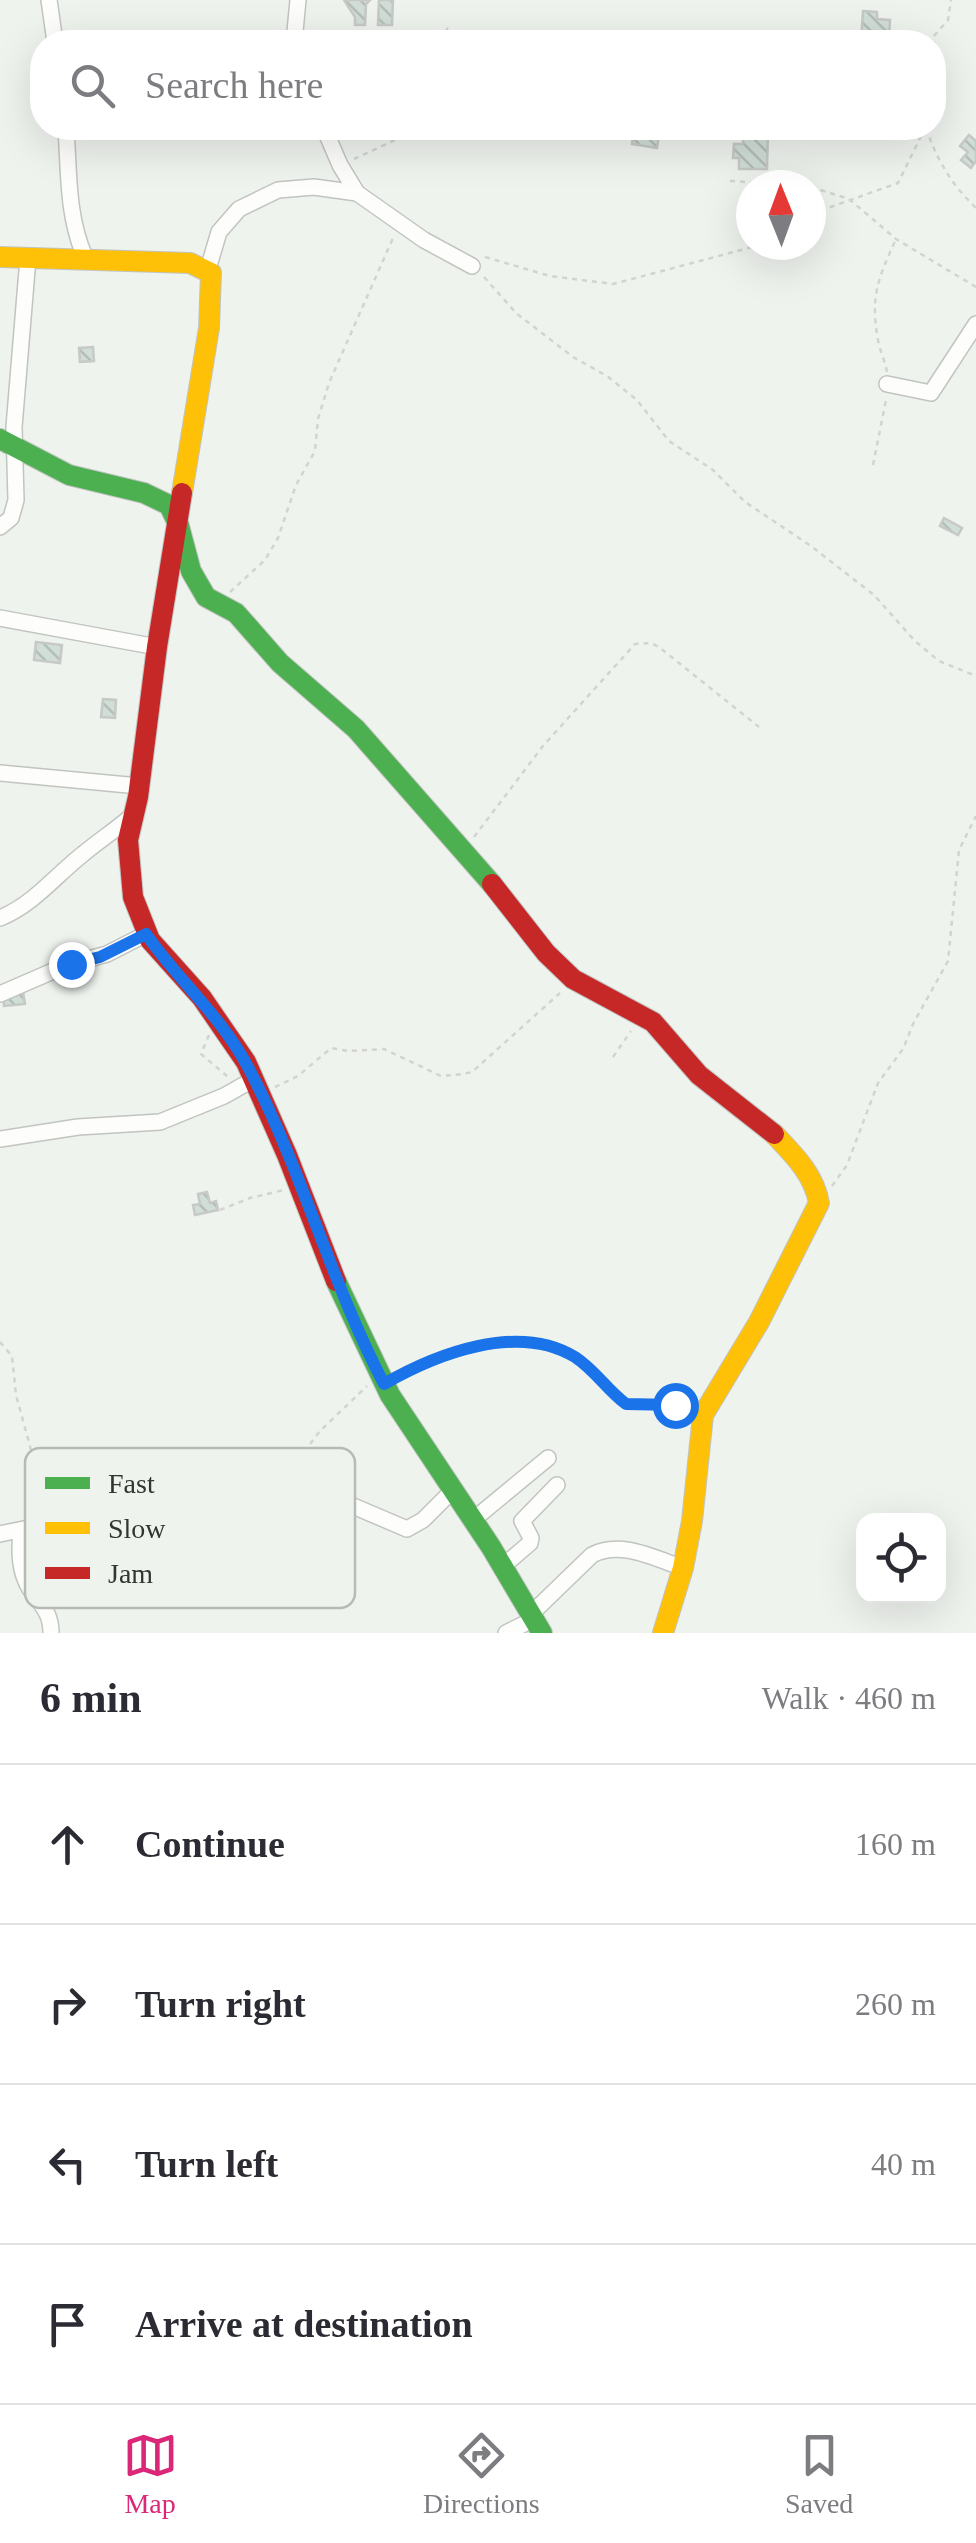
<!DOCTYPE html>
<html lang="en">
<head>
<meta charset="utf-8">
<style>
	body { margin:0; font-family:Georgia,serif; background:#f7f7f7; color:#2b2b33 }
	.controls { position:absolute; right:30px; bottom:30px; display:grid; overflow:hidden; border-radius:20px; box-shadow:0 10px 40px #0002 }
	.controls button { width:90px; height:90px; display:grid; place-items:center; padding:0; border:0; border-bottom:2px solid #e1e1e2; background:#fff; color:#2b2b33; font:50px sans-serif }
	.compass { position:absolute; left:736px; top:170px; width:90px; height:90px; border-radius:50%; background:#fff; box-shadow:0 10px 40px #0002; rotate:359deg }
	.stop { position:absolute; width:30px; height:30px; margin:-22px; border:8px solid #1a73e8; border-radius:50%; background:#fff }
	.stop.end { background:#1a73e8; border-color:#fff; box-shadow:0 2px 10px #0008 }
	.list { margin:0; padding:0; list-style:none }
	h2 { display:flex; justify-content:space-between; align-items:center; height:130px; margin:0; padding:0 40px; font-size:42px }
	h2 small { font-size:32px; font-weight:400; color:#7c7c81 }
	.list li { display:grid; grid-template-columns:65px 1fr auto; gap:30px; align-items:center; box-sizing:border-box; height:160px; padding:0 40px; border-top:2px solid #e1e1e2 }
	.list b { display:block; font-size:38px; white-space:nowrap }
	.list em { font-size:32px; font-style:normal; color:#7c7c81 }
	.icon { flex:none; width:55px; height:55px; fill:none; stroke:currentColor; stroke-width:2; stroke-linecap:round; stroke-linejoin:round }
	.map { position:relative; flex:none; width:976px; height:1633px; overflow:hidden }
	.search { position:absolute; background:#fff; box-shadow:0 10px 40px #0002; left:30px; right:30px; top:30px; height:110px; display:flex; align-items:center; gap:25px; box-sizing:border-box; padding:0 35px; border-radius:40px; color:#7c7c81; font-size:38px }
	.sheet { height:770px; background:#fff }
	nav { display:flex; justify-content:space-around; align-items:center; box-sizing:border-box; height:140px; border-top:2px solid #e1e1e2; background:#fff; font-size:28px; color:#7c7c81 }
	nav a { display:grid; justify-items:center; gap:5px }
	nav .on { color:#db2777 }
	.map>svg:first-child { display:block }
</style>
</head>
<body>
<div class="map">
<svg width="976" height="1633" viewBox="0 0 976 1633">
	<defs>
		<pattern id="building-back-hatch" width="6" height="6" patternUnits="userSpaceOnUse" patternTransform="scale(2.5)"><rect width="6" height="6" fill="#d1ded7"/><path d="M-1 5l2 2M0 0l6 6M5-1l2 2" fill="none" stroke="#b4bfb9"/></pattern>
	</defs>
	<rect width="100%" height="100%" fill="#eff3ee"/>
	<!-- building -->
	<path fill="url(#building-back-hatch)" stroke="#c6c9c6" stroke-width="2.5" d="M344,0H370L366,4L365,25H355V17Z
		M379,0H393L392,25H378Z
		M863,11L877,12V19L890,20L889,39L875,38V42H861Z
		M651,128H660L657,148L632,144L633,137L650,139Z
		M743,132L768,133L767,169H739V158H733L734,144H743Z
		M969,135L976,141V161L971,168L961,160L968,152L960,146Z
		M93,347L94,361L80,362L79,348Z
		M944,518L962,528L958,535L940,526Z
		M36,642L62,645L60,663L34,660Z
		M103,699L116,700L115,718L101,717Z
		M23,992L25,1004L4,1006L3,995Z
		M207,1192L210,1203L216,1201L218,1210L195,1215L193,1205L200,1204L198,1194Z"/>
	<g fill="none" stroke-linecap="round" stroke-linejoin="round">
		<defs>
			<path id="street" d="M49,0L55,42
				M294,42L298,0
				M66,128C69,171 67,217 85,257
				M324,128L340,165L357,193
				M208,269L219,232L239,209L278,190L314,187L357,193L424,240L472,266
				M887,384L931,393L976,324
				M0,527L11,518L16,500L14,427L28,258
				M0,618L157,647
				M0,773L139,786
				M0,918C34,904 55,876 83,854C100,840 117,829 134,814
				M0,994L67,965L107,954L146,934
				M0,1139L78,1127L160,1122L224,1096L254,1079
				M473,1520L548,1458
				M21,1531C19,1552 19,1571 30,1589C41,1605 51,1612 51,1633
				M0,1534L43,1525L69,1527L87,1524L109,1495L180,1494L205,1472L258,1465L294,1466L313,1474L346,1503L407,1529L423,1520L453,1490
				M502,1567L530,1543L531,1538L522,1521L557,1485
				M531,1614L592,1555C620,1540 654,1558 683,1568
				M506,1633L534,1619"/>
			<path id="fast" d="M0,439L69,475L144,493L169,505L179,526L191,571L206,597L236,613L280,663L356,729L492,884
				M336,1281L390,1395L491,1547L542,1633"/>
			<path id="slow" d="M0,257L190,263L211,273L209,328L182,493
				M663,1633L683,1568L692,1521L703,1415L759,1322L819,1203C814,1174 793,1154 774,1134"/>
			<path id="jam" d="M182,493L157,647L138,797L128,840L133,897L150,940L202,998L246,1062L287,1155L336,1281
				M492,884L546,953L573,979L653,1022L699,1075L774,1134"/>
		</defs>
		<!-- street casing -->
		<use href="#street" stroke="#c1c4c0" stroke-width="18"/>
		<!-- fast casing -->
		<use href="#fast" stroke="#c1c4c0" stroke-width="22"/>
		<!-- slow casing -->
		<use href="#slow" stroke="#c1c4c0" stroke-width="22"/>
		<!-- jam casing -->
		<use href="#jam" stroke="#c1c4c0" stroke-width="22"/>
		<!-- path -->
		<path stroke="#d3d3d3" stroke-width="2.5" stroke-dasharray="5 5" stroke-linecap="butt" d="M443,42L449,23
			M934,76V36L948,20L951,0
			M926,128C937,160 951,184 976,208
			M354,159L393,141L407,128
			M730,181L795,185
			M811,187L849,199L896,239L976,287
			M811,214L898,183L925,128
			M485,257L550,276L613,284L760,245
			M484,277L516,313L573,357L607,376L637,400L669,441L713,470L745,502L811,546L874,595L915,641L939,661L976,676
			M887,372C885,361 880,351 878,340C870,296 878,279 896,239
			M873,465L886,400
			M230,592L265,560L278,538L296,485L315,451L318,419L329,383L393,238
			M474,837L543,746L635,644L651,643L659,647L759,727
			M209,1035L201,1054L228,1077
			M613,1057L631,1031
			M275,1087L298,1076L331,1048L348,1051L384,1049L441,1076L464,1074L472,1072L560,993
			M832,1186L847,1165L878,1083L903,1049L913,1024L948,961L959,850L976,816
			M220,1210L250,1198L284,1190
			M0,1342L12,1356L16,1395L31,1450L25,1513
			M398,1375C447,1348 525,1326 576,1358C595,1370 607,1395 627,1404C642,1411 666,1402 688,1409
			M304,1452L320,1431L367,1386"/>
		<!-- street -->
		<use href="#street" stroke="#fdfdfc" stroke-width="15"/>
		<!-- fast -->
		<use href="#fast" stroke="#4caf50" stroke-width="20"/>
		<!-- slow -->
		<use href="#slow" stroke="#ffc107" stroke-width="20"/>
		<!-- jam -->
		<use href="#jam" stroke="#c62828" stroke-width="20"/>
	</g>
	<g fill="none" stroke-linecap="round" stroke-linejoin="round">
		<!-- route -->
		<path stroke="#1a73e8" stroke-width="12" d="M71,964L100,957L146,934C178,980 221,1016 248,1067C302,1169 330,1281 384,1384C436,1354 518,1322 575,1357C595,1370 607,1390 626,1404L675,1405"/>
	</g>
	<!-- legend -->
	<rect x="25" y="1448" width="330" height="160" rx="15" fill="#eef4ed" stroke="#b6bbb5" stroke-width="2.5"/>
	<rect x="45" y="1477" width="45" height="12" fill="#4caf50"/>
	<rect x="45" y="1522" width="45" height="12" fill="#ffc107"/>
	<rect x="45" y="1567" width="45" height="12" fill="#c62828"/>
	<g font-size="28" fill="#333532">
		<text x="108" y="1493">Fast</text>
		<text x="108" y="1538">Slow</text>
		<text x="108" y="1583">Jam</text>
	</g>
</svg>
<div class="controls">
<button><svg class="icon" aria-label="locate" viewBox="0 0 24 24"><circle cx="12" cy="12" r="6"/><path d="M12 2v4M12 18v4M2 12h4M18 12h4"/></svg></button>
</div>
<svg class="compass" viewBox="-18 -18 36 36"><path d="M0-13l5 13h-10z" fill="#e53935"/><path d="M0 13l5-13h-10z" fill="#7c7c81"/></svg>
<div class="stop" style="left:675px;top:1405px"></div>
<div class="stop end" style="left:71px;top:964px"></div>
<div class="search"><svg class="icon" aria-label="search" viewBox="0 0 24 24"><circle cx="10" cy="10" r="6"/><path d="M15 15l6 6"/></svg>Search here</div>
</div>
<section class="sheet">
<h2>6 min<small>Walk · 460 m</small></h2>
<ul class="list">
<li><svg class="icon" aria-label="ahead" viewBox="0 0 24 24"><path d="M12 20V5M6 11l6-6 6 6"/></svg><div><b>Continue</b></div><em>160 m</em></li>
<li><svg class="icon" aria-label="right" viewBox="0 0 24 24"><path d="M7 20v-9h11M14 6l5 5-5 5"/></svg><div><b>Turn right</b></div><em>260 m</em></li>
<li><svg class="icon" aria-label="left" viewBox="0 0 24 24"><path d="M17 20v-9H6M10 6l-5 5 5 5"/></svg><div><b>Turn left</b></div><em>40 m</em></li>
<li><svg class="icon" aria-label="arrive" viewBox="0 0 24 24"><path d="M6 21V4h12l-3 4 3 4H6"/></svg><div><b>Arrive at destination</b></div></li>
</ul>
</section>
<nav>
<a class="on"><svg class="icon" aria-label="map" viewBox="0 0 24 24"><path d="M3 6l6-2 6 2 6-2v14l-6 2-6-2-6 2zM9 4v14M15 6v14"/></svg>Map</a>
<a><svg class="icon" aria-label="directions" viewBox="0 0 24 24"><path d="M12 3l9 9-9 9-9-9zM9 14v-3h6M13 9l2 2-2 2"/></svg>Directions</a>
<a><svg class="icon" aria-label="saved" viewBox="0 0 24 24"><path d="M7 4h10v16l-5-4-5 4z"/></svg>Saved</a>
</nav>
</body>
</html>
